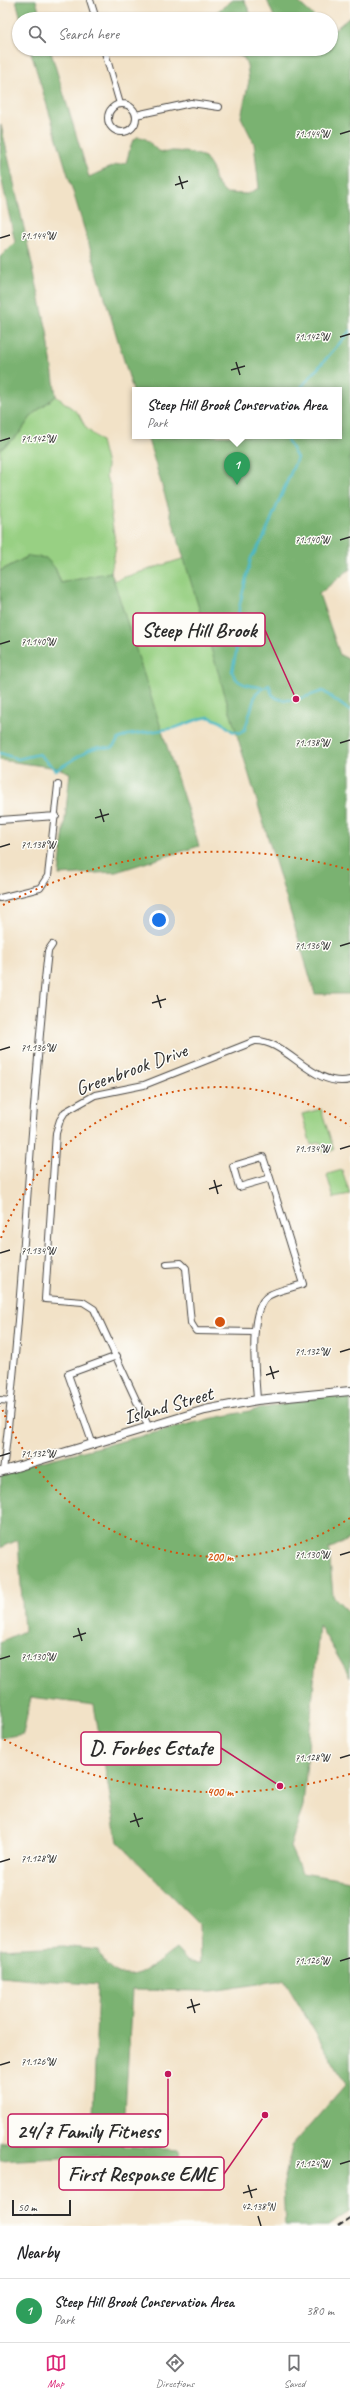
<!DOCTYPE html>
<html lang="en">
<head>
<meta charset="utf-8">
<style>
	body { margin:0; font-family:Caveat,sans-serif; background:#f2f2f2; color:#202124 }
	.scale { position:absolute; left:12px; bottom:10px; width:59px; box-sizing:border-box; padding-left:4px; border:2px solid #2b2b2b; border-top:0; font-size:11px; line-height:14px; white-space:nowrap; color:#2b2b2b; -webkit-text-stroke:3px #fdfcf7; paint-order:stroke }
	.you { position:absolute; left:159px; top:920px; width:14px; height:14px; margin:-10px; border:3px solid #fff; border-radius:50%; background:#1a73e8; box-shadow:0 0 0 6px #1a73e833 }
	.badge { display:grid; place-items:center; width:26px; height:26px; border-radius:50%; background:#db2777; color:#fff; font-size:13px; font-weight:700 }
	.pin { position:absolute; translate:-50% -33px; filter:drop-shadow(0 1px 2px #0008) }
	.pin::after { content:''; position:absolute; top:21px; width:14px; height:12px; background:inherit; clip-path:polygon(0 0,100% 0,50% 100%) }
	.popup { position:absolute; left:132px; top:387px; width:210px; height:52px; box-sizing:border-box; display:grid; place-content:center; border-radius:0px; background:#fff; filter:drop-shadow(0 1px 3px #0005); font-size:13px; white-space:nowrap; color:#757577 }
	.popup b { font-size:15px; color:#202124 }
	.popup::after { content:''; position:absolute; left:50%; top:100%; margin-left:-8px; border:8px solid transparent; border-top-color:#fff }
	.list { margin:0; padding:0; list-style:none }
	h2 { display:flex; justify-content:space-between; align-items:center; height:52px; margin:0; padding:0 16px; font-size:17px }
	h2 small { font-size:13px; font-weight:400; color:#757577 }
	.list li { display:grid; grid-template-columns:26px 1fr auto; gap:12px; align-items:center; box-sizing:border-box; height:64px; padding:0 16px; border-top:1px solid #e0e0e0 }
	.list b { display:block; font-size:15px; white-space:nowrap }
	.list p { margin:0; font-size:13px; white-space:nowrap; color:#757577 }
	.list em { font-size:13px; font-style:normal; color:#757577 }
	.icon { flex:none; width:22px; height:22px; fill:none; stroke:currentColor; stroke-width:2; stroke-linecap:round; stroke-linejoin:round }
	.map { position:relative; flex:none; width:350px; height:2226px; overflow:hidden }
	.search { position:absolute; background:#fff; box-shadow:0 1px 3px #0004; left:12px; right:12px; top:12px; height:44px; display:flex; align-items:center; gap:10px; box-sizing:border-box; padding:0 14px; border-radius:22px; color:#757577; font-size:15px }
	.sheet { height:116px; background:#fff }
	nav { display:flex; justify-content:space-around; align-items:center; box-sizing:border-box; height:56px; border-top:1px solid #e0e0e0; background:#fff; font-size:11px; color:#757577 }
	nav a { display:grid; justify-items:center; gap:2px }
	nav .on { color:#db2777 }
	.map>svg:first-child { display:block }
</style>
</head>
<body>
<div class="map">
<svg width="350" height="2226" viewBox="0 0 350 2226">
	<rect width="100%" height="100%" fill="#fdfcf7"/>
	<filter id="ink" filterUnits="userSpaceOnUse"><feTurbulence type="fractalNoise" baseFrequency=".025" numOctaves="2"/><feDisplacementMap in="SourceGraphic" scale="8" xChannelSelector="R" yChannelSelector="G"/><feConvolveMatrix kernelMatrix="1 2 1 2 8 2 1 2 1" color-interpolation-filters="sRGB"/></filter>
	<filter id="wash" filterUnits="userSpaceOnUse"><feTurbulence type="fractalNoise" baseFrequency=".012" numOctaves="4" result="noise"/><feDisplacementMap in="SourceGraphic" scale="16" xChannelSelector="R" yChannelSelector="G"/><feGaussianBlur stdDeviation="0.9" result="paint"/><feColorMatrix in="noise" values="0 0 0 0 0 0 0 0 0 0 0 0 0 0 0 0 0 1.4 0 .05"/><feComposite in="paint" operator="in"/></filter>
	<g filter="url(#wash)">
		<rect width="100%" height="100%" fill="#f2e2c7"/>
		<!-- green -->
		<path fill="#98d083" stroke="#627e57" d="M56,396L78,413L86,428L101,441L107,465L106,477L111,487V516L116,547L111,572L61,583L55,568L29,556L0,571V450L19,434L33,414Z
			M335,436L237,733L221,722L209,717L199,719L175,728L128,735L21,610L185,558Z
			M321,1109L334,1150L324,1153L320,1142L311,1145L302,1114Z
			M342,1170L350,1195L334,1198L327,1176L328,1174Z"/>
		<!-- forest -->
		<path fill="#7ab271" stroke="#526e4e" d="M16,0H36L41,19H21Z
			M233,0H244L253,19H207Z
			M267,0H296L317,19H275Z
			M350,17V569L319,594L340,655L350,660V994H315L147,436H339V390H135V397L30,49H50L89,177L113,166L126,163L132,142L137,137C151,136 150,149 162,152C165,153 167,152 171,151C181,151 195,153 205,157L212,168L215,181L225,193L247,194L259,188L254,143L241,117L249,81L247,65L244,58L227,49H331V30H334Z
			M1,125L47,331L56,396L33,414L19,434L0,450V257L15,242L0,172Z
			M29,556L46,558L55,568L61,583L111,572L199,846L116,872L59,875L70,773L58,768L0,760V571Z
			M350,1391V1539L329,1549L333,1596L350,1613V1677L319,1625L303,1806L290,1847L302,1873L350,1881V2211L329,2226H285L283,2186L292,2146L346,2084L284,1980L212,1991L132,1990L123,2146L179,2150L180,2161L98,2156L0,2161V2142H92L98,1985L0,1976V1949L63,1946L98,1950C101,1955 104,1963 108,1966C132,1989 156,1963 176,1949L188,1962L200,1963L199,1924L118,1842L94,1705L31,1697L23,1734L0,1738V1642L24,1631L18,1540L0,1548V1472L209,1419Z"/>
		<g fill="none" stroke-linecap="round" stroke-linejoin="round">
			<!-- stream -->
			<path stroke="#4bb8c6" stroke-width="2.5" d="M299,390L350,331
				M262,687C249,686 236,685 232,671L236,653L239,608L251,558L263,539L297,458L285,436
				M0,753L18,759L39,754L56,770L89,750L98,747L112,748L119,739L128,735L175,728L199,719L209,717L221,722L232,731L241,733L245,729L256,693L269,685C271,689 270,693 274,696C285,706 311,695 323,691L350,711"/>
		</g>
	</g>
	<g filter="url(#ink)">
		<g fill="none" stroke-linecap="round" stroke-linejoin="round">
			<defs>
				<path id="minor" d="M90,0L96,19
					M104,49L120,104
					M108 118a14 14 0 1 1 28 0a14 14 0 1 1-28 0Z
					M136,115L191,103L219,107
					M0,820L56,816
					M0,898L40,888L48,876L58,785
					M167,1264L181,1263L186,1268L191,1323L196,1331L255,1332
					M0,1400L11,1401
					M257,1400C256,1378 247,1310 268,1296C277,1290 292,1288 303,1284L270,1178L239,1187L233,1166L263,1157L270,1178
					M149,1428L94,1309L83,1302L45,1299L56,1133L60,1120L65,1112L95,1095L144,1085L255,1041C286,1039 313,1089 350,1080
					M93,1445L68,1374L117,1356
					M3,1471C24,1299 29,1124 48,951L52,945"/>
				<path id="tertiary" d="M0,1472L205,1410L257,1400L350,1391"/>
			</defs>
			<!-- minor casing -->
			<use href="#minor" stroke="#494642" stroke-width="8"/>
			<!-- tertiary casing -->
			<use href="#tertiary" stroke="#494642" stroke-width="10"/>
			<!-- minor -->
			<use href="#minor" stroke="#fff" stroke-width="6"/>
			<!-- tertiary -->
			<use href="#tertiary" stroke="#fff" stroke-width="8"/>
			<!-- rail -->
			<path stroke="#2b2b2b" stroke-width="2.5" stroke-dasharray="6 3" stroke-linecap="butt" d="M338,2226L350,2218"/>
		</g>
	</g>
	<!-- ticks -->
	<path fill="none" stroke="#2b2b2b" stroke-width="1.5" d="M340,134L350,131M179,176L183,189M175,185L188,181M0,238L10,235M340,337L350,334M236,362L240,375M231,370L245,366M0,441L10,438M340,540L350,537M0,644L10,641M340,743L350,740M100,809L104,822M95,818L109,814M0,847L10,844M340,946L350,943M157,995L161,1008M152,1003L166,999M0,1050L10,1047M340,1149L350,1146M214,1180L218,1194M209,1189L222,1185M0,1253L10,1250M340,1352L350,1349M270,1366L274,1379M266,1375L279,1371M0,1456L10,1453M340,1555L350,1552M78,1628L82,1641M73,1637L86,1633M0,1659L10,1656M340,1758L350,1755M134,1813L139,1827M130,1822L143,1818M0,1862L10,1859M340,1961L350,1958M191,1999L195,2013M187,2008L200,2004M0,2065L10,2062M340,2164L350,2161M248,2185L252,2198M243,2193L257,2189M258,2216L261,2226"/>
	<!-- distance rings -->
	<g fill="none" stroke="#d5540f" stroke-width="2" stroke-dasharray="2 4">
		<path d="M350 1518A235 235 0 0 1 1 1406M1 1238A235 235 0 0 1 350 1126"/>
		<path d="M350 1774A470 470 0 0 1 3 1739M3 905A470 470 0 0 1 350 870"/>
	</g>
	<g text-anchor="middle" stroke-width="3" stroke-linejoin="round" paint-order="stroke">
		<!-- street labels -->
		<g font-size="20" fill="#2b2b2b" stroke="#fdfcf7">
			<text transform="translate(131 1069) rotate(-20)" y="7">Greenbrook Drive</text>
			<text transform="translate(168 1405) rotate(-16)" y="7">Island Street</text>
		</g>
	</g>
	<g font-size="10" text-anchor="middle" fill="#2b2b2b" stroke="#fdfcf7" stroke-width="3" stroke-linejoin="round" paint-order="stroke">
		<text x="312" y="137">71.144°W</text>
		<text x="38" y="239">71.144°W</text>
		<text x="312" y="340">71.142°W</text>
		<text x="38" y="442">71.142°W</text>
		<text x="312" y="543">71.140°W</text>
		<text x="38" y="645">71.140°W</text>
		<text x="312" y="746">71.138°W</text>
		<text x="38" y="848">71.138°W</text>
		<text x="312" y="949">71.136°W</text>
		<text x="38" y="1051">71.136°W</text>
		<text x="312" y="1152">71.134°W</text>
		<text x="38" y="1254">71.134°W</text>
		<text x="312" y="1355">71.132°W</text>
		<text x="38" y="1457">71.132°W</text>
		<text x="312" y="1558">71.130°W</text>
		<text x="38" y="1660">71.130°W</text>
		<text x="312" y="1761">71.128°W</text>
		<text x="38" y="1862">71.128°W</text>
		<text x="312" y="1964">71.126°W</text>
		<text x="38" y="2065">71.126°W</text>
		<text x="312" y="2167">71.124°W</text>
		<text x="258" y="2210">42.138°N</text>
	</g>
	<circle cx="220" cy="1322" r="6" fill="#d5540f" stroke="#fdfcf7" stroke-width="2"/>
	<g font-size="12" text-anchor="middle" font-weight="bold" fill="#d5540f" stroke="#fdfcf7" stroke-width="3" stroke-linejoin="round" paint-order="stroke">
		<text x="220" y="1561">200 m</text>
		<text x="220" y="1796">400 m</text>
	</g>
	<!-- callouts -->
	<path fill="none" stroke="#c2185b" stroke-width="1.5" d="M296 699L265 630M280 1786L221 1748M168 2074L168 2130M265 2115L224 2174"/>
	<g fill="#c2185b" stroke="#fdfcf7" stroke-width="1.5">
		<circle cx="296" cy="699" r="4"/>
		<circle cx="280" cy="1786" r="4"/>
		<circle cx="168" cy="2074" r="4"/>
		<circle cx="265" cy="2115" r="4"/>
	</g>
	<g fill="#fdfcf7" stroke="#c2185b" stroke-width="1.5">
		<rect x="133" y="613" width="132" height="33" rx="4"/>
		<rect x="81" y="1732" width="140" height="33" rx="4"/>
		<rect x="8" y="2114" width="160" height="33" rx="4"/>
		<rect x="59" y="2157" width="165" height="33" rx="4"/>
	</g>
	<g font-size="21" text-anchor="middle" font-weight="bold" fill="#2b2b2b">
		<text x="199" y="637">Steep Hill Brook</text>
		<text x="151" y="1755">D. Forbes Estate</text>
		<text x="88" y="2138">24/7 Family Fitness</text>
		<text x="142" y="2181">First Response EME</text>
	</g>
</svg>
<div class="scale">50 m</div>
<div class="you"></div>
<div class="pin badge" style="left:237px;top:485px;background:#2e9e5b">1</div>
<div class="popup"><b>Steep Hill Brook Conservation Area</b>Park</div>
<div class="search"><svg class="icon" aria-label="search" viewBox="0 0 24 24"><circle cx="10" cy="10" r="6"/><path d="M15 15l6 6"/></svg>Search here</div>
</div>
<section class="sheet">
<h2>Nearby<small></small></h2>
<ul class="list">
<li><span class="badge" style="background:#2e9e5b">1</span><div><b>Steep Hill Brook Conservation Area</b><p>Park</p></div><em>380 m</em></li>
</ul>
</section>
<nav>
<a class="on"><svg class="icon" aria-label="map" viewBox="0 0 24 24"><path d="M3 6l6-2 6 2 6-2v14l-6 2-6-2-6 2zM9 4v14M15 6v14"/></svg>Map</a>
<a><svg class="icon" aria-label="directions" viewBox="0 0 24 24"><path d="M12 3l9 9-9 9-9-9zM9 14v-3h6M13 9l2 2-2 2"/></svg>Directions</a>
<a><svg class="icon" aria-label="saved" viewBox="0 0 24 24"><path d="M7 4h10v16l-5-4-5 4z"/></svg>Saved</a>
</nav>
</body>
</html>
